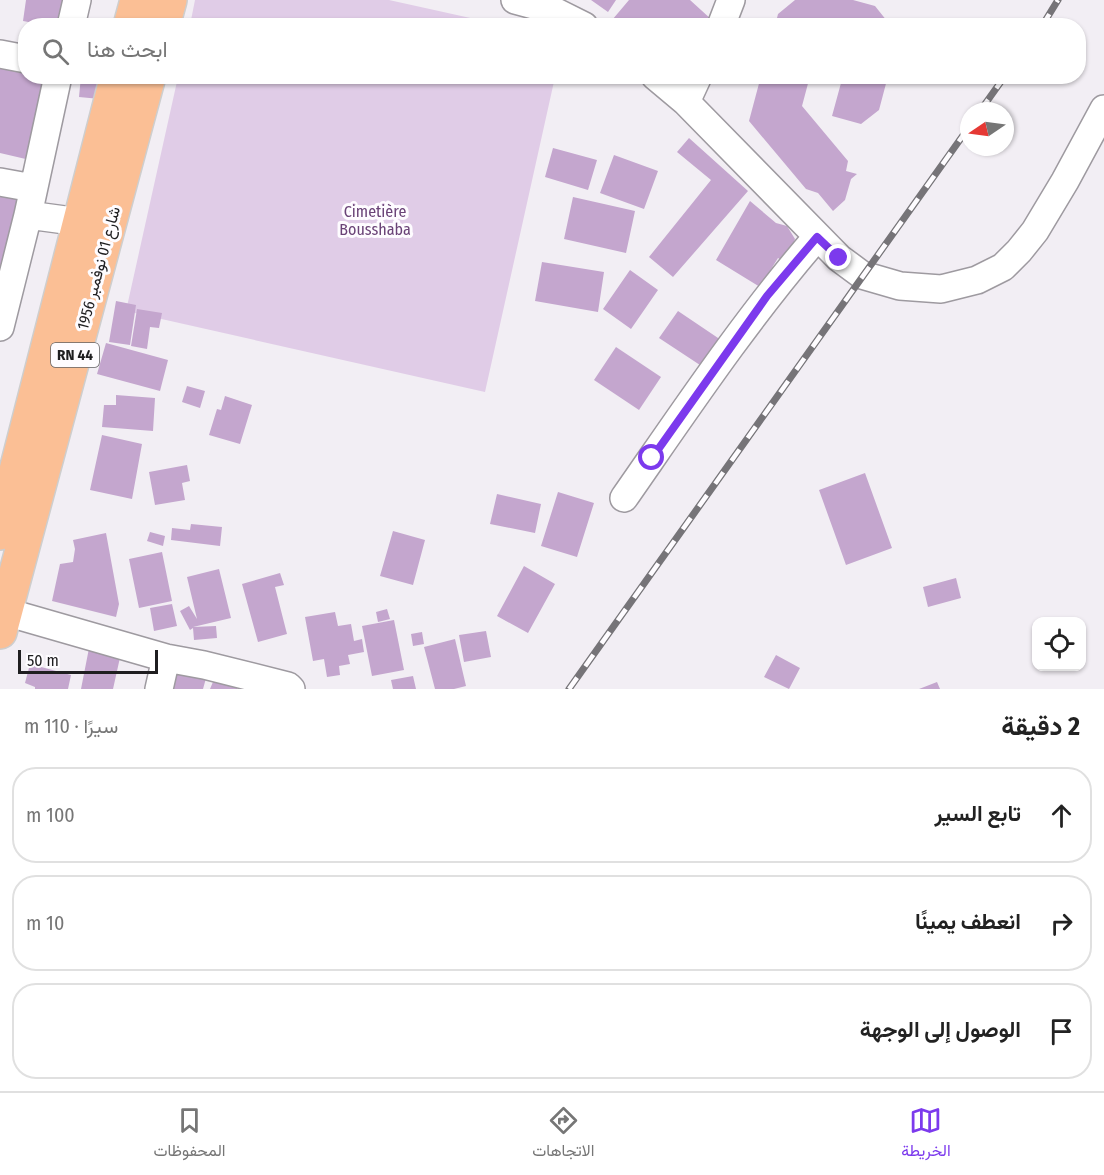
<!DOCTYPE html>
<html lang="ar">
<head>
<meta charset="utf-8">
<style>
	body { margin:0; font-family:"Fira Sans Condensed",Vazirmatn,sans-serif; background:#f2f2f2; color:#222; direction:rtl }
	.controls { position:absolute; right:18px; bottom:18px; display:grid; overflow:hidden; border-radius:12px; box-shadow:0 2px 4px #0004 }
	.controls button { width:54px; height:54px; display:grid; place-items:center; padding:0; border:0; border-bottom:2px solid #e0e0e0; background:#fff; color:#222; font:30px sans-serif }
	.compass { position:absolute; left:960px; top:102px; width:54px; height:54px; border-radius:50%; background:#fff; box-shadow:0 2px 4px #0004; rotate:257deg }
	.scale { position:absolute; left:18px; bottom:15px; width:140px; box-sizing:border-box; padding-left:6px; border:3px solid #1f1e20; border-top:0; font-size:16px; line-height:21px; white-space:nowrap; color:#1f1e20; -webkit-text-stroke:4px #fefcff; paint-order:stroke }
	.stop { position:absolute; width:18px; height:18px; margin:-14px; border:4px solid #7c3aed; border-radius:50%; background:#fff }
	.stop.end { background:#7c3aed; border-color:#fff; box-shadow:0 2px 6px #0008 }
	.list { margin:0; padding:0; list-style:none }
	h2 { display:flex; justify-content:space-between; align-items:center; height:78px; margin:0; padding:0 24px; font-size:26px }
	h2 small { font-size:20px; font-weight:400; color:#767676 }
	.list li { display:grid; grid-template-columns:39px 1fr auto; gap:18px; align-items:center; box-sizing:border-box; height:96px; margin:0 12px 12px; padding:0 12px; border:2px solid #e0e0e0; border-radius:24px }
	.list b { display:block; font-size:22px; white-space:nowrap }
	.list em { font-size:20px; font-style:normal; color:#767676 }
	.icon { flex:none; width:33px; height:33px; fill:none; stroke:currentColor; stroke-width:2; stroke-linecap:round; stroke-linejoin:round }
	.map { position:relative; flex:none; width:1104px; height:689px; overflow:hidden; direction:ltr }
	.search { position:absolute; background:#fff; box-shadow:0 2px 4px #0004; left:18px; right:18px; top:18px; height:66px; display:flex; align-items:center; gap:15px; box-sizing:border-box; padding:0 21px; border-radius:24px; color:#767676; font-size:22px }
	.sheet { height:402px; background:#fff }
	nav { display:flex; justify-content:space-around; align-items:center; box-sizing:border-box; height:84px; border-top:2px solid #e0e0e0; background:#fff; font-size:16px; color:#767676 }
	nav a { display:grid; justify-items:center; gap:3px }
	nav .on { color:#7c3aed }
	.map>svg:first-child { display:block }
</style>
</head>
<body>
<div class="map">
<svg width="1104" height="689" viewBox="0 0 1104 689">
	<rect width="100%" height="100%" fill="#f2eef4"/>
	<!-- green -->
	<path fill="#e0cce7" d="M195,0H389L502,25H190Z
		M178,77H555L485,392L126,311Z"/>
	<!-- building -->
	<path fill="#c4a6ce" d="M26,0H71L67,26H50L23,21Z
		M591,0H616L608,12Z
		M629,0H690L712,20L707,26H607Z
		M795,0H853L875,6L891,26H775L778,14Z
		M0,67L26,73V76L49,79L30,160L0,153Z
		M81,76H103L100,99L79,97Z
		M761,76H810L802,106L848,161L846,171L857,174L851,179L845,200L833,211L818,193L806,189L749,121Z
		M849,76H888L879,110L861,124L832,116L841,83Z
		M689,138L748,191L673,277L649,257L711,180L677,152Z
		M553,148L597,160L588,190L545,177Z
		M614,155L658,171L644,209L600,193Z
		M0,180L30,185L0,290Z
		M573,197L635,211L626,253L564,239Z
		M750,201L776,223L787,226L795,239L786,263L778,258L760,287L716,260Z
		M542,262L604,272L598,312L535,301Z
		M630,270L658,290L631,329L603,309Z
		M116,301L136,305L130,345L109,342Z
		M137,309L162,313L159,328L150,327L147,349L131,346Z
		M678,311L721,340L703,367L659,338Z
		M106,343L168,360L160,391L97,374Z
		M616,347L661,377L639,410L594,380Z
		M187,386L205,391L200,408L182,402Z
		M116,395L155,398L153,431L102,427L104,405H116Z
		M225,396L252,405L240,444L209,435L217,409L221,410Z
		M102,435L142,444L132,499L90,490Z
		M187,465L190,481L182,483L185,500L155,505L149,472Z
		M865,473L892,548L846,565L819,490Z
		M558,492L594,503L577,557L541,546Z
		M497,494L541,504L535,533L490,524Z
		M191,524L222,527L220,546L171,540L172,528L190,530Z
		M393,531L425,540L413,585L380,576Z
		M150,532L165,536L163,546L147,541Z
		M106,533L119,604L116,617L52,601L60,564L73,562L75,549L73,540Z
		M162,552L172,601L139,608L129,559Z
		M524,566L555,584L528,633L497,616Z
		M219,569L231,618L193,627L216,626L217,638L194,640L193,628L190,630L180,611L189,606L197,619L187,577Z
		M280,573L284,585L275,587L287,634L258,642L242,584Z
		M956,578L961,598L928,607L923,587Z
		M172,604L177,626L154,631L150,608Z
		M387,609L390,619L378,622L376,612Z
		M335,612L338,626L351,624L354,641L362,639L364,652L348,655L350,664L339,666L340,675L327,677L324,659L313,661L305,617Z
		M394,620L404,670L372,676L362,626Z
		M486,631L491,657L464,662L459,635Z
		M422,632L424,644L413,646L411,634Z
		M91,638L123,644L113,689H81Z
		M455,639L466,686L454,689H435L424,647Z
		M776,655L800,668L789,689L764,677Z
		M177,662L208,671L203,689H169Z
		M30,664L71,675L68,689H35V687L25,683Z
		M218,670L241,679L237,689H210Z
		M413,676L416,689H393L391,680Z
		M937,682L940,689H919Z"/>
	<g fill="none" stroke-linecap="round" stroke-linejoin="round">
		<defs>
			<path id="minor" d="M515,0L552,10L584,26
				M71,26L77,0
				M721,26L731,0
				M0,54L26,59
				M655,76L686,102L839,258L862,275L900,286L941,289L977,280L1003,267L1019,251L1035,231L1065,181L1104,109
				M686,102L698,76
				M0,182L33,188
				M28,215L80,222
				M0,327L28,215L58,76
				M624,498C686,409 746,319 817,237
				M6,612L166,658L204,665L288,686L291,689
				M159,689L166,658"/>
			<path id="major" d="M130,26L137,0
				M163,26L170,0
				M0,533L117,76
				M0,632L149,76"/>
		</defs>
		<!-- minor casing -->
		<use href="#minor" stroke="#9e9aa0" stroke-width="30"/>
		<!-- major casing -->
		<use href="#major" stroke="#cecece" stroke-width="36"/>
		<!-- minor -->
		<use href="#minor" stroke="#fff" stroke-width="27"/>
		<!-- major -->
		<use href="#major" stroke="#fbbf95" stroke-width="33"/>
		<defs>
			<path id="rail" d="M1042,26L1058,0
				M980,111L1005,76
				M569,689L969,127"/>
		</defs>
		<!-- rail casing -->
		<use href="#rail" stroke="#767478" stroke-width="7"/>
		<!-- rail -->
		<use href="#rail" stroke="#fefcff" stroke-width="4.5" stroke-dasharray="14" stroke-linecap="butt"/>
	</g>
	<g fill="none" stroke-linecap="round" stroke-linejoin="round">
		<!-- route -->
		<path stroke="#7c3aed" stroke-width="8" d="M652,458L767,296L817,237L839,258"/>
	</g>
	<g text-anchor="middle" stroke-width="6" stroke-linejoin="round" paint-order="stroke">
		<!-- shield labels -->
		<rect fill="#fefcff" stroke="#626163" stroke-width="1.5" x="51" y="343" width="48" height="24" rx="4.5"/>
		<g font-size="15" font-weight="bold" fill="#1f1e20">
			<text x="75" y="360">RN 44</text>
		</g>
		<!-- park labels -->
		<g font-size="16" fill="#6a4377" stroke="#fefcff">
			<text x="375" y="217">Cimetière<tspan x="375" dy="18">Bousshaba</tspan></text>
		</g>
		<!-- street labels -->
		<g font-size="16" fill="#1f1e20" stroke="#fefcff">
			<text transform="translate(98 268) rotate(-75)" y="6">شارع 01 نوفمبر 1956</text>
		</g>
	</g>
</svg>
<div class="controls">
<button><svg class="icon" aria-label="locate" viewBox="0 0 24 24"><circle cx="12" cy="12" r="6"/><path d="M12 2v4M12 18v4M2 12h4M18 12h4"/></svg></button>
</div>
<svg class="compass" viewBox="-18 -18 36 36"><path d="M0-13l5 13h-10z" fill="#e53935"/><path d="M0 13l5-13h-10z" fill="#767676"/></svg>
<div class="scale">50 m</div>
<div class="stop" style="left:652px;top:458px"></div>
<div class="stop end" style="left:839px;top:258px"></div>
<div class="search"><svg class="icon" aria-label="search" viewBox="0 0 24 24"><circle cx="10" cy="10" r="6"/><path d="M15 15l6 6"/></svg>ابحث هنا</div>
</div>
<section class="sheet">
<h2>2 دقيقة<small>سيرًا · 110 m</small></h2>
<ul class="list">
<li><svg class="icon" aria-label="ahead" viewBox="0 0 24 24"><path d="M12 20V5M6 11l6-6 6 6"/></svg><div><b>تابع السير</b></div><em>100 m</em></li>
<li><svg class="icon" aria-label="right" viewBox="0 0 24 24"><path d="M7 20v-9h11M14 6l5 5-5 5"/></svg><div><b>انعطف يمينًا</b></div><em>10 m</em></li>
<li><svg class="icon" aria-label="arrive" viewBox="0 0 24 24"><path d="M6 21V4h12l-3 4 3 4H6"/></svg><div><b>الوصول إلى الوجهة</b></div></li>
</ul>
</section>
<nav>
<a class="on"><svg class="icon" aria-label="map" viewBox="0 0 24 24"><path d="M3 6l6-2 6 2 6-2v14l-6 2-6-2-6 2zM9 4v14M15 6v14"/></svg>الخريطة</a>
<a><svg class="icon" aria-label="directions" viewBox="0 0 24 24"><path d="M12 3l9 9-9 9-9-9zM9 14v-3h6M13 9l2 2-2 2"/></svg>الاتجاهات</a>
<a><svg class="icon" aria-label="saved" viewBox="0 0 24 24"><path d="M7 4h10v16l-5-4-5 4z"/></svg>المحفوظات</a>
</nav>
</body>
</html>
